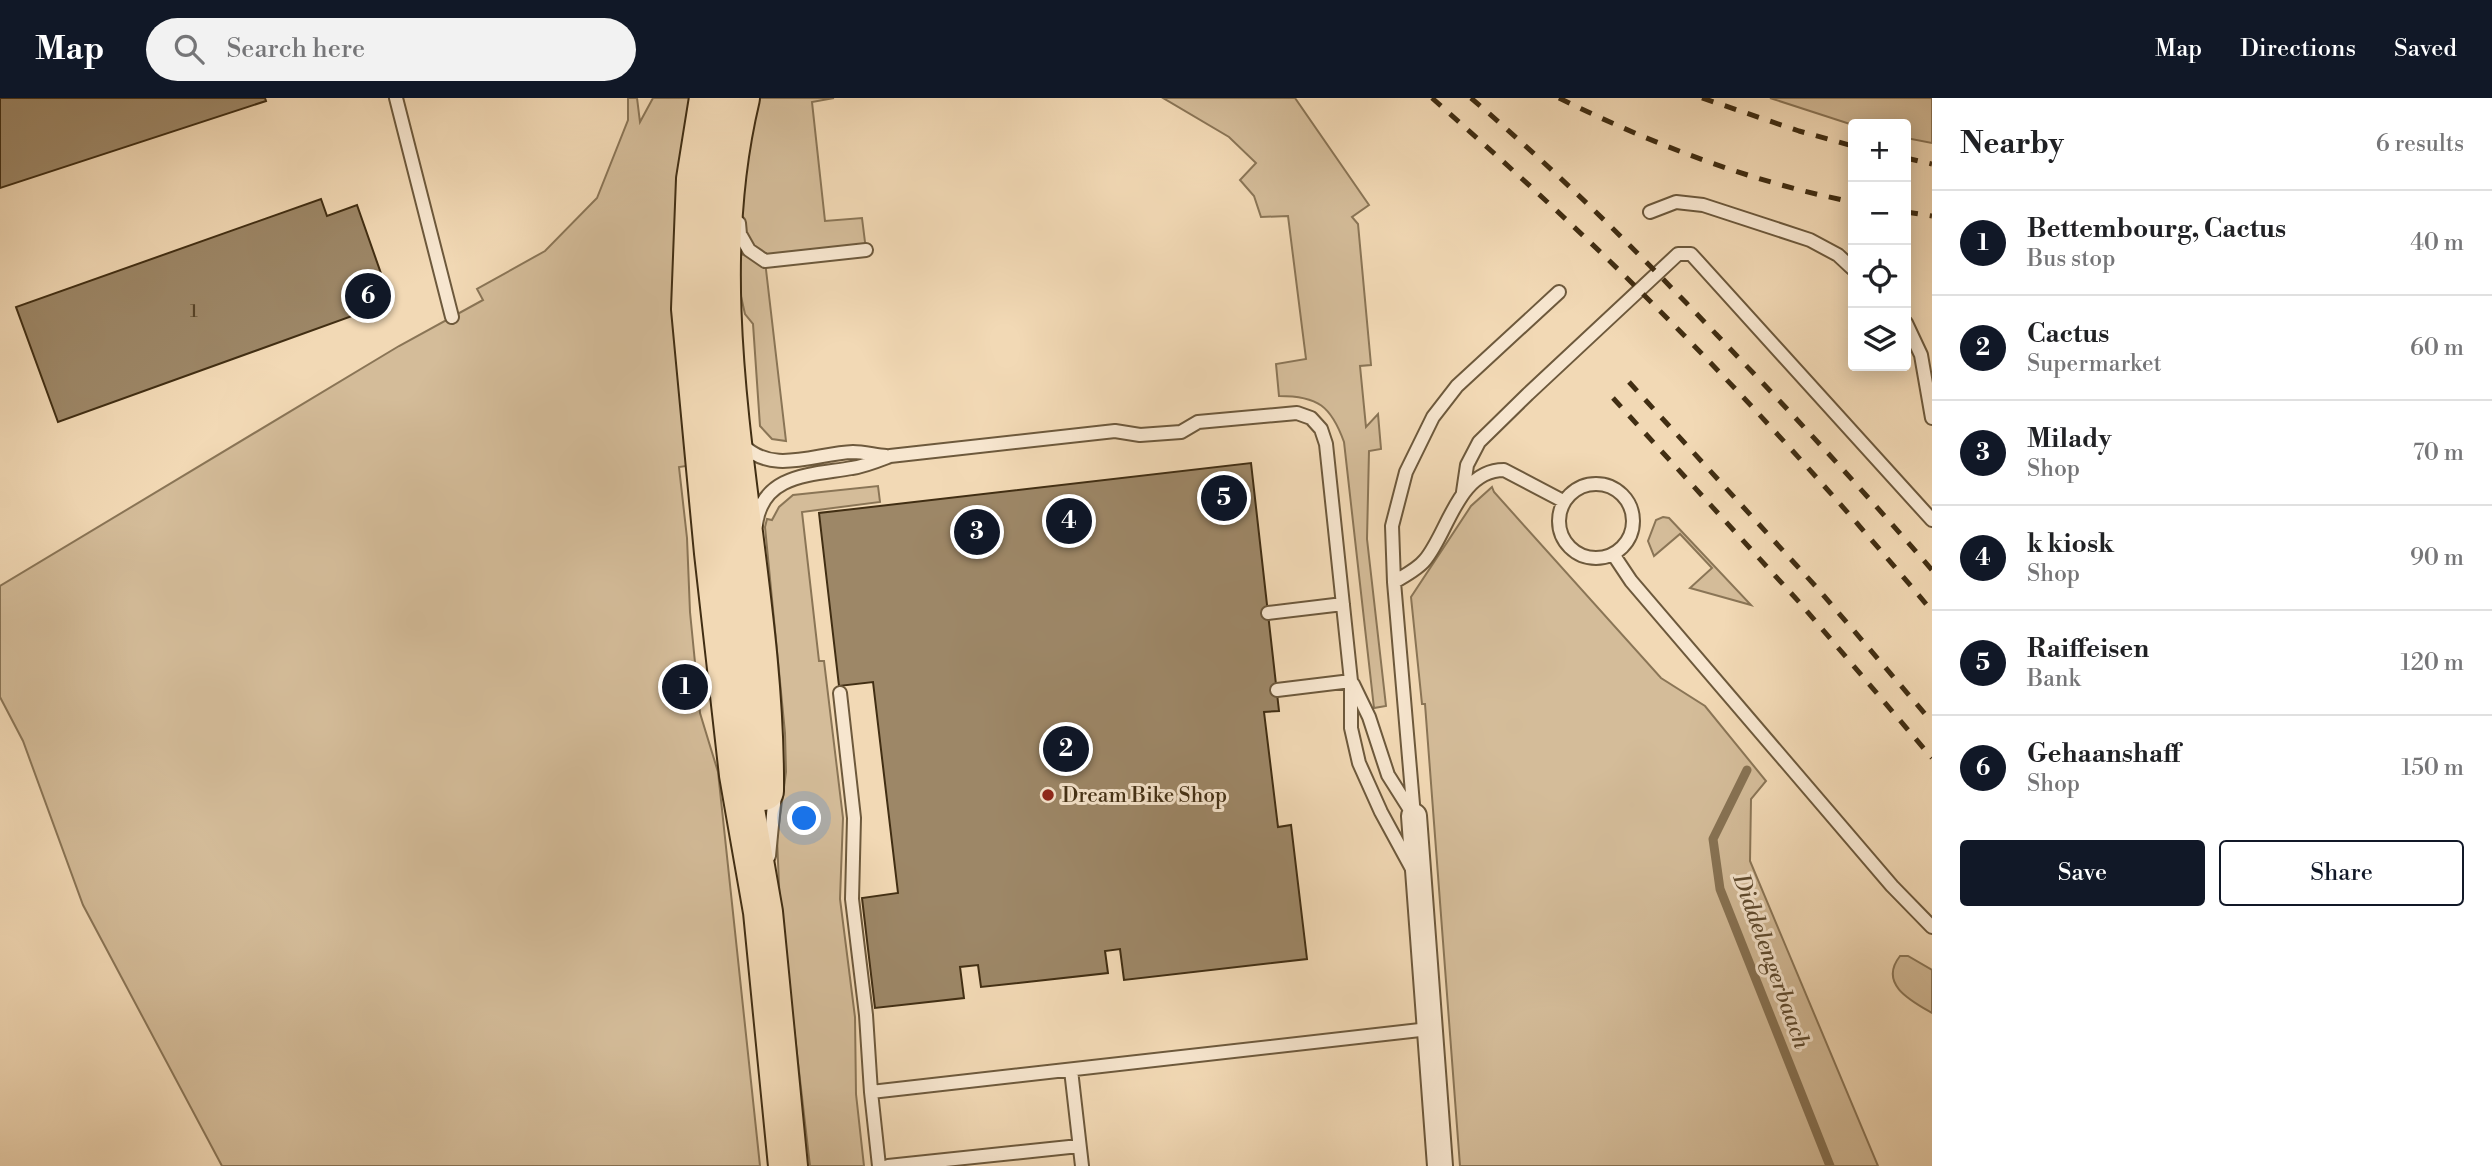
<!DOCTYPE html>
<html lang="en">
<head>
<meta charset="utf-8">
<style>
	body { margin:0; font-family:"Libre Bodoni",serif; background:#f2f2f2; color:#202124 }
	.controls { position:absolute; right:21px; top:21px; display:grid; overflow:hidden; border-radius:7px; box-shadow:0 4px 18px #0003 }
	.controls button { width:63px; height:63px; display:grid; place-items:center; padding:0; border:0; border-bottom:2px solid #e0e0e0; background:#fff; color:#202124; font:35px sans-serif }
	.you { position:absolute; left:805px; top:721px; width:24px; height:24px; margin:-18px; border:5px solid #fff; border-radius:50%; background:#1a73e8; box-shadow:0 0 0 10px #1a73e833 }
	.badge { display:grid; place-items:center; width:46px; height:46px; border-radius:50%; background:#111827; color:#fff; font-size:23px; font-weight:700 }
	.pin { position:absolute; translate:-50% -50%; border:4px solid #fff; box-shadow:0 2px 7px #0006 }
	.list { margin:0; padding:0; list-style:none }
	h2 { display:flex; justify-content:space-between; align-items:center; height:91px; margin:0; padding:0 28px; font-size:30px }
	h2 small { font-size:23px; font-weight:400; color:#757577 }
	.list li { display:grid; grid-template-columns:46px 1fr auto; gap:21px; align-items:center; box-sizing:border-box; height:105px; padding:0 28px; border-top:2px solid #e0e0e0 }
	.list b { display:block; font-size:26px; white-space:nowrap }
	.list p { margin:0; font-size:23px; white-space:nowrap; color:#757577 }
	.list em { font-size:23px; font-style:normal; color:#757577 }
	.actions { display:flex; gap:14px; padding:21px 28px }
	.actions a { flex:1; padding:16px 0; border:2px solid #111827; border-radius:7px; text-align:center; font-size:24px; color:#111827 }
	.actions .main { background:#111827; color:#fff }
	.icon { flex:none; width:38px; height:38px; fill:none; stroke:currentColor; stroke-width:2; stroke-linecap:round; stroke-linejoin:round }
	.map { position:relative; flex:none; width:1932px; height:1068px; overflow:hidden }
	header { display:flex; align-items:center; gap:42px; box-sizing:border-box; height:98px; padding:0 35px; background:#111827; color:#fff }
	header strong { font-size:33px }
	nav { display:flex; gap:38px; margin-inline-start:auto; font-size:24px }
	.search { width:490px; height:63px; background:#f2f2f2; display:flex; align-items:center; gap:18px; box-sizing:border-box; padding:0 24px; border-radius:38px; color:#757577; font-size:26px }
	main { display:flex }
	aside { flex:1; background:#fff }
	.map>svg:first-child { display:block }
</style>
</head>
<body>
<header>
<strong>Map</strong>
<div class="search"><svg class="icon" aria-label="search" viewBox="0 0 24 24"><circle cx="10" cy="10" r="6"/><path d="M15 15l6 6"/></svg>Search here</div>
<nav><a>Map</a><a>Directions</a><a>Saved</a></nav>
</header>
<main>
<div class="map">
<svg width="1932" height="1068" viewBox="0 0 1932 1068">
	<rect width="100%" height="100%" fill="#f2d9b5"/>
	<filter id="stains"><feTurbulence type="fractalNoise" baseFrequency=".00286" numOctaves="4"/><feColorMatrix values="0 0 0 0 .2 0 0 0 0 .09 0 0 0 0 .02 0 0 0 .5 -.17"/></filter>
	<radialGradient id="worn" r=".72"><stop offset=".6" stop-color="#630" stop-opacity="0"/><stop offset="1" stop-color="#630" stop-opacity=".3"/></radialGradient>
	<!-- green -->
	<path fill="#d4bc99" stroke="#8a7556" stroke-width="2" d="M628,0H637L640,24L653,0H699L693,367L679,369L687,440L690,514L700,615L718,674L760,1068H222L83,807L23,643L0,599V488L399,248L483,202L477,191L545,153L597,100L628,22Z
		M755,0H834L812,4L825,123L862,120L866,152L765,163L786,343L772,341L760,328L753,226L745,216L733,163L749,152L738,115Z
		M1163,0H1295L1369,107L1352,119L1358,126L1371,267L1360,268L1366,329L1378,316L1381,351L1369,353L1367,441L1386,608L1374,610L1344,344C1331,308 1318,298 1279,298L1276,266L1306,261L1288,118L1261,119L1254,98L1240,82L1256,65L1229,39Z
		M1770,0H1932V45L1906,40V26L1853,27Z
		M878,388L880,404L802,414L819,563H824L843,720L840,801L855,919L856,996L864,1068H810L780,809L777,741L786,674L785,635L765,429L767,421L772,422L779,409L793,397Z
		M1492,389L1494,394L1661,580L1705,608L1766,683L1751,701L1750,763L1878,1068H1460L1425,606H1422L1411,499L1471,408Z
		M1663,419L1669,420L1751,507L1690,490L1712,470L1680,436L1654,458L1648,443L1656,422Z
		M1900,858H1908L1932,872V915C1911,903 1878,886 1900,858Z"/>
	<g fill="none" stroke-linecap="round" stroke-linejoin="round">
		<!-- stream -->
		<path stroke="#877253" stroke-width="9" d="M1747,672L1713,741L1720,791L1830,1068"/>
	</g>
	<!-- building -->
	<path fill="#9d8767" stroke="#412e13" stroke-width="2" d="M0,0H265L266,3L0,90Z
		M321,101L327,118L357,107L391,204L58,324L16,209Z
		M1251,365L1279,613L1264,614L1278,729L1291,727L1307,861L1124,882L1120,851L1105,853L1108,875L981,889L978,867L960,869L964,900L875,910L862,800L898,795L873,584L839,588L819,415Z"/>
	<g fill="none" stroke-linecap="round" stroke-linejoin="round">
		<defs>
			<path id="lane" d="M396,0L452,219
				M1650,114L1676,104L1703,107L1810,142L1838,157L1853,171
				M739,125L740,136L749,152L765,163L866,152
				M1906,225L1921,257L1932,320
				M742,346C772,378 816,355 853,354C863,354 875,357 886,358
				M1559 423a37 37 0 1 1 74 0a37 37 0 1 1-74 0Z
				M1463,394L1467,367L1479,344L1528,296L1678,156H1691L1932,422
				M756,427C762,375 813,377 852,370C865,368 877,363 890,358L1115,333L1140,337L1181,334L1198,324L1297,315L1311,320L1321,331L1326,346L1351,583V630L1359,665L1381,714L1412,771
				M1613,456L1631,483L1892,788L1932,829
				M1394,484C1404,478 1418,471 1425,462C1448,435 1458,372 1504,372L1563,403
				M1268,515L1343,506
				M1353,586L1369,619L1388,677L1412,715
				M1277,592L1351,583
				M840,595L854,720L852,801L866,917L871,994
				M1414,718L1394,484L1392,428L1406,374L1433,319L1457,288L1559,194
				M769,758L775,696
				M1071,972L1082,1068
				M879,1068L871,994L1429,931
				M888,1068L1079,1048"/>
			<path id="street" d="M1414,718L1440,1068"/>
			<path id="primary" d="M709,0L696,81L691,211L714,455L739,677L763,814L788,1068
				M740,0C685,229 766,463 764,693"/>
		</defs>
		<!-- lane casing -->
		<use href="#lane" stroke="#6d593c" stroke-width="16"/>
		<!-- street casing -->
		<use href="#street" stroke="#6d593c" stroke-width="28"/>
		<!-- primary casing -->
		<use href="#primary" stroke="#412e13" stroke-width="42"/>
		<!-- lane -->
		<use href="#lane" stroke="#f7e6cf" stroke-width="12"/>
		<!-- street -->
		<use href="#street" stroke="#f7e6cf" stroke-width="24"/>
		<!-- primary -->
		<use href="#primary" stroke="#f2d9b5" stroke-width="38"/>
		<!-- rail -->
		<path stroke="#412e13" stroke-width="5" stroke-dasharray="12 12" stroke-linecap="butt" d="M1432,0C1502,62 1572,125 1638,191C1741,293 1839,402 1932,513
			M1471,0C1558,74 1638,154 1716,236C1790,313 1862,391 1932,472
			M1559,0C1652,46 1751,84 1853,104
			M1702,0L1799,33L1853,48
			M1906,60L1932,66
			M1906,114L1932,118
			M1629,284L1819,492L1932,624
			M1613,300L1800,505L1932,660"/>
	</g>
	<!-- markers -->
	<circle fill="#8f2418" stroke="#f7e6cf" stroke-width="2.5" cx="1048" cy="697" r="7"/>
	<g text-anchor="middle" stroke-width="6" stroke-linejoin="round" paint-order="stroke">
		<!-- number labels -->
		<g font-size="18" fill="#584428">
			<text x="194" y="219">1</text>
		</g>
		<!-- poi labels -->
		<g font-size="21" fill="#412e13" stroke="#f7e6cf" text-anchor="start">
			<text x="1062" y="704">Dream Bike Shop</text>
		</g>
		<!-- water labels -->
		<g font-size="23" font-style="italic" fill="#5e4a2e" stroke="#f7e6cf">
			<text transform="translate(1772 863) rotate(70)" y="8">Diddelengerbaach</text>
		</g>
	</g>
	<rect width="100%" height="100%" filter="url(#stains)"/>
	<rect width="100%" height="100%" fill="url(#worn)"/>
</svg>
<div class="controls">
<button>+</button>
<button>−</button>
<button><svg class="icon" aria-label="locate" viewBox="0 0 24 24"><circle cx="12" cy="12" r="6"/><path d="M12 2v4M12 18v4M2 12h4M18 12h4"/></svg></button>
<button><svg class="icon" aria-label="layers" viewBox="0 0 24 24"><path d="M12 4l9 5-9 5-9-5zM3 14l9 5 9-5"/></svg></button>
</div>
<div class="you"></div>
<div class="pin badge" style="left:685px;top:589px">1</div>
<div class="pin badge" style="left:1066px;top:651px">2</div>
<div class="pin badge" style="left:977px;top:434px">3</div>
<div class="pin badge" style="left:1069px;top:423px">4</div>
<div class="pin badge" style="left:1224px;top:400px">5</div>
<div class="pin badge" style="left:368px;top:198px">6</div>
</div>
<aside>
<h2>Nearby<small>6 results</small></h2>
<ul class="list">
<li><span class="badge">1</span><div><b>Bettembourg, Cactus</b><p>Bus stop</p></div><em>40 m</em></li>
<li><span class="badge">2</span><div><b>Cactus</b><p>Supermarket</p></div><em>60 m</em></li>
<li><span class="badge">3</span><div><b>Milady</b><p>Shop</p></div><em>70 m</em></li>
<li><span class="badge">4</span><div><b>k kiosk</b><p>Shop</p></div><em>90 m</em></li>
<li><span class="badge">5</span><div><b>Raiffeisen</b><p>Bank</p></div><em>120 m</em></li>
<li><span class="badge">6</span><div><b>Gehaanshaff</b><p>Shop</p></div><em>150 m</em></li>
</ul>
<div class="actions"><a class="main">Save</a><a>Share</a></div>
</aside>
</main>
</body>
</html>
